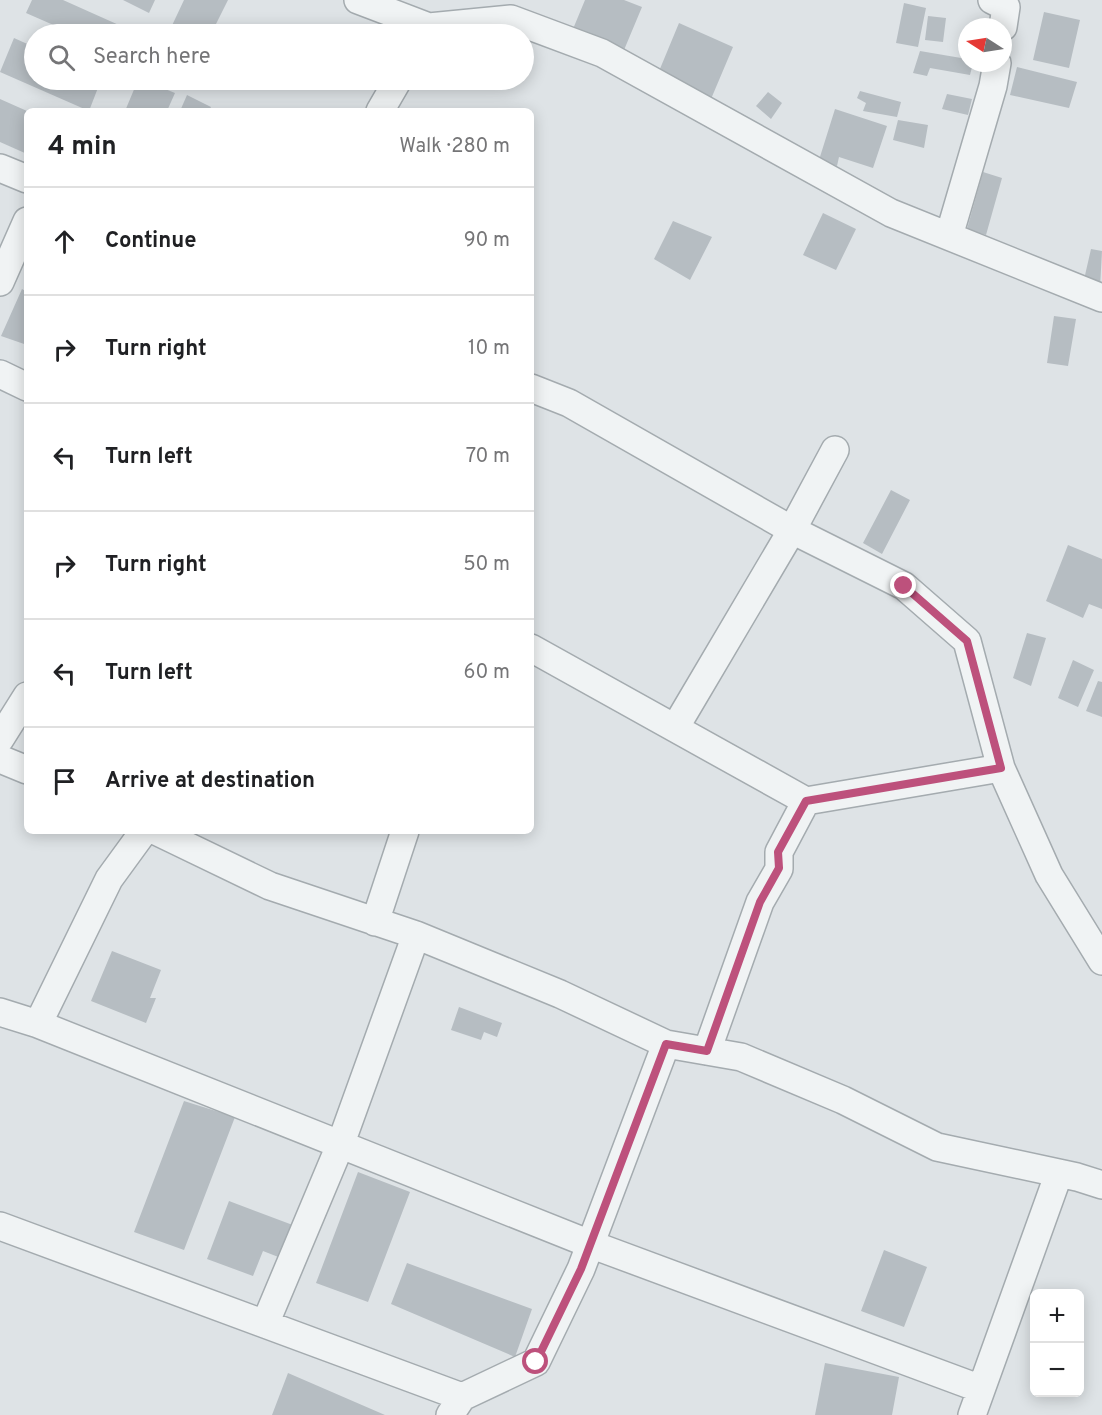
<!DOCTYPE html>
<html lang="en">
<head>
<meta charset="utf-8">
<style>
	body { margin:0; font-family:Overpass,sans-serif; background:#f6f6f6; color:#202124 }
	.controls { position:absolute; right:18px; bottom:18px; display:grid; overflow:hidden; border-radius:9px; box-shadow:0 3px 15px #0003 }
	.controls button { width:54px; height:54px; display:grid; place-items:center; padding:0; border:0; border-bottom:2px solid #e0e0e0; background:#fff; color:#202124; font:30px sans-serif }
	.compass { position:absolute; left:958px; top:18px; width:54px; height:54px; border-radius:50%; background:#fff; box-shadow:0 3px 15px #0003; rotate:282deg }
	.stop { position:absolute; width:18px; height:18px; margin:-14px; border:4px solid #bd517c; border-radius:50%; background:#fff }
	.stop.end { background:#bd517c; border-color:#fff; box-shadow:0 2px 6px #0008 }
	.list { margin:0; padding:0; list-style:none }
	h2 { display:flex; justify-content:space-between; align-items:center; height:78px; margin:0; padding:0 24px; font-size:26px }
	h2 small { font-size:20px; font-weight:400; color:#757577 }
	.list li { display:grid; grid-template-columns:39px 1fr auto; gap:18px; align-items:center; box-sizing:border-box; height:108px; padding:0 24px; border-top:2px solid #e0e0e0 }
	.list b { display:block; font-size:22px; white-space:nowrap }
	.list em { font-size:20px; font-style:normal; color:#757577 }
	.icon { flex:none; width:33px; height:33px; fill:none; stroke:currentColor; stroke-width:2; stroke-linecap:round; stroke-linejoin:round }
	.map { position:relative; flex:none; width:1102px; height:1415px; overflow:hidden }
	.search { position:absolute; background:#fff; box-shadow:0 3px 15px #0003; left:24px; top:24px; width:510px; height:66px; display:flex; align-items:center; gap:15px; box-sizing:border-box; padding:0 21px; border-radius:33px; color:#757577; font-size:22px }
	.panel { position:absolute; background:#fff; box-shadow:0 3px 15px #0003; left:24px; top:108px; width:510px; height:726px; border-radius:9px }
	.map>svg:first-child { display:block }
</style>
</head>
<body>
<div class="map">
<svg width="1102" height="1415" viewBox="0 0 1102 1415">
	<rect width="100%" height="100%" fill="#dee3e6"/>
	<!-- building -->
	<path fill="#b6bdc2" d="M32,0H63L139,34H74L26,13Z
		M123,0H155L149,13Z
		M184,0H228L211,34H168Z
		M585,0H624L642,7L624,50L573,29Z
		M904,3L926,8L918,47L896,43Z
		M1044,12L1080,20L1069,68L1033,60Z
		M928,16L946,18L943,42L925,40Z
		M679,23L733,47L711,99L657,76Z
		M14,38L34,47V80H101L89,111L0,72Z
		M920,51L967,59V63H973L970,75L930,68L927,76L913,73Z
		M1017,67L1077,82L1069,108L1010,95Z
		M138,80H143L175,93L167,111H125Z
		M860,91L901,102L897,117L863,111L866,103L857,98Z
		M768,92L782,103L771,119L756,106Z
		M947,94L972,99L968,115L942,109Z
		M187,95L211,107L209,111H180Z
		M0,99L27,111V154L0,142Z
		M835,109L887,126L873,168L839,157L837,166L819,160Z
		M898,120L928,125L924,148L893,140Z
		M983,172L1002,178L986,235L967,229Z
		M823,213L856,229L836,270L803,255Z
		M673,221L712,237L690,280L654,259Z
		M1091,249L1102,251L1100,288L1083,284Z
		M22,289L27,292V345L1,336Z
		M1054,316L1076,319L1068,366L1047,363Z
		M891,490L910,500L882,554L863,543Z
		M1068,545L1102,559V609L1089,604L1083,618L1046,601Z
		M1027,633L1046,638L1031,686L1013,678Z
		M1073,660L1094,670L1078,707L1058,698Z
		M1098,681L1102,682V717L1086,711Z
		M112,951L161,970L150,998H156L146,1023L91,1001Z
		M459,1007L502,1023L497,1037L484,1032L481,1040L451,1030Z
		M184,1101L235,1117L184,1250L134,1232Z
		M358,1172L410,1192L368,1302L316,1283Z
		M229,1201L298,1227L286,1260L263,1251L253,1276L207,1259Z
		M884,1250L927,1267L904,1327L861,1311Z
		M407,1263L532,1309L515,1357L391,1304Z
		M825,1363L899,1377L892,1415H815Z
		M288,1373L385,1415H272Z"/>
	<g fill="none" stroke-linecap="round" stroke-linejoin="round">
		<defs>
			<path id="street" d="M358,0L429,27L511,19L602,53L891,213L1102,298
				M992,0L1006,7L1003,27
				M380,111L398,80
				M0,168L27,179
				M949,236L993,86L997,63
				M0,282L27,221
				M0,374L27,387
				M531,388L569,403L792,530L904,586L967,641L1001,768L1049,875L1102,961
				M531,648L806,801L1001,768
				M675,728L792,530L835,450
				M0,739L27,696
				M0,759L27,770
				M156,831L270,886L416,935L560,994L666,1044L581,1269L536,1362L462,1397L450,1415
				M375,922L405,831
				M0,1012L38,1024L590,1244L981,1389
				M38,1024L109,879L144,831
				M666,1044L741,1057L843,1100L937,1147L1077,1177L1102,1185
				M707,1051L760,902L779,869V852L806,801
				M0,1226L462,1397
				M265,1324L341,1143L416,935
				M972,1415L1059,1173"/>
		</defs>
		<!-- street casing -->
		<use href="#street" stroke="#a4abaf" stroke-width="30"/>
		<!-- street -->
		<use href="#street" stroke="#f0f3f4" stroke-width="27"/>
	</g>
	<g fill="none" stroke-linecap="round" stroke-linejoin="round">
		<!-- route -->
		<path stroke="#bd517c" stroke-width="8" d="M536,1362L581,1269L666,1044L707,1051L760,902L779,868L778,852L806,801L1001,768L967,641L904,586"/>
	</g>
</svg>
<div class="controls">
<button>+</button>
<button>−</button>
</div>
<svg class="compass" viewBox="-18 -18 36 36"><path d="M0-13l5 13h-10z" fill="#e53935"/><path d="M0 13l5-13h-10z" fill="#757577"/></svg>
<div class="stop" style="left:536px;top:1362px"></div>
<div class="stop end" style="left:904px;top:586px"></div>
<div class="search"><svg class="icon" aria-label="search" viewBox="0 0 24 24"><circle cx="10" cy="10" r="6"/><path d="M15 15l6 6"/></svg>Search here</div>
<section class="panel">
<h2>4 min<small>Walk · 280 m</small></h2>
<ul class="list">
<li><svg class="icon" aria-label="ahead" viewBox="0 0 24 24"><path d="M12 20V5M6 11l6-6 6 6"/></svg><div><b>Continue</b></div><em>90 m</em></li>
<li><svg class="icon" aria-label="right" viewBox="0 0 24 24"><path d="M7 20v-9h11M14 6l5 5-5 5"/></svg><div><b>Turn right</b></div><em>10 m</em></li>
<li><svg class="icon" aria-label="left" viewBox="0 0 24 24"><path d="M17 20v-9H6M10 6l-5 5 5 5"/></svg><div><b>Turn left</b></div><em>70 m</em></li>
<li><svg class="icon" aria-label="right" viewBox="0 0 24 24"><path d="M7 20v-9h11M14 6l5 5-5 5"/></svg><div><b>Turn right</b></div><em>50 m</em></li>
<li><svg class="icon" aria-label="left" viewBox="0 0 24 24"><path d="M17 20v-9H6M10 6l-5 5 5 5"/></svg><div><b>Turn left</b></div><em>60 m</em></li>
<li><svg class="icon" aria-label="arrive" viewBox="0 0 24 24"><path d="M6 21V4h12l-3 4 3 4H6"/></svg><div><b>Arrive at destination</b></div></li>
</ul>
</section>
</div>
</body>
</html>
